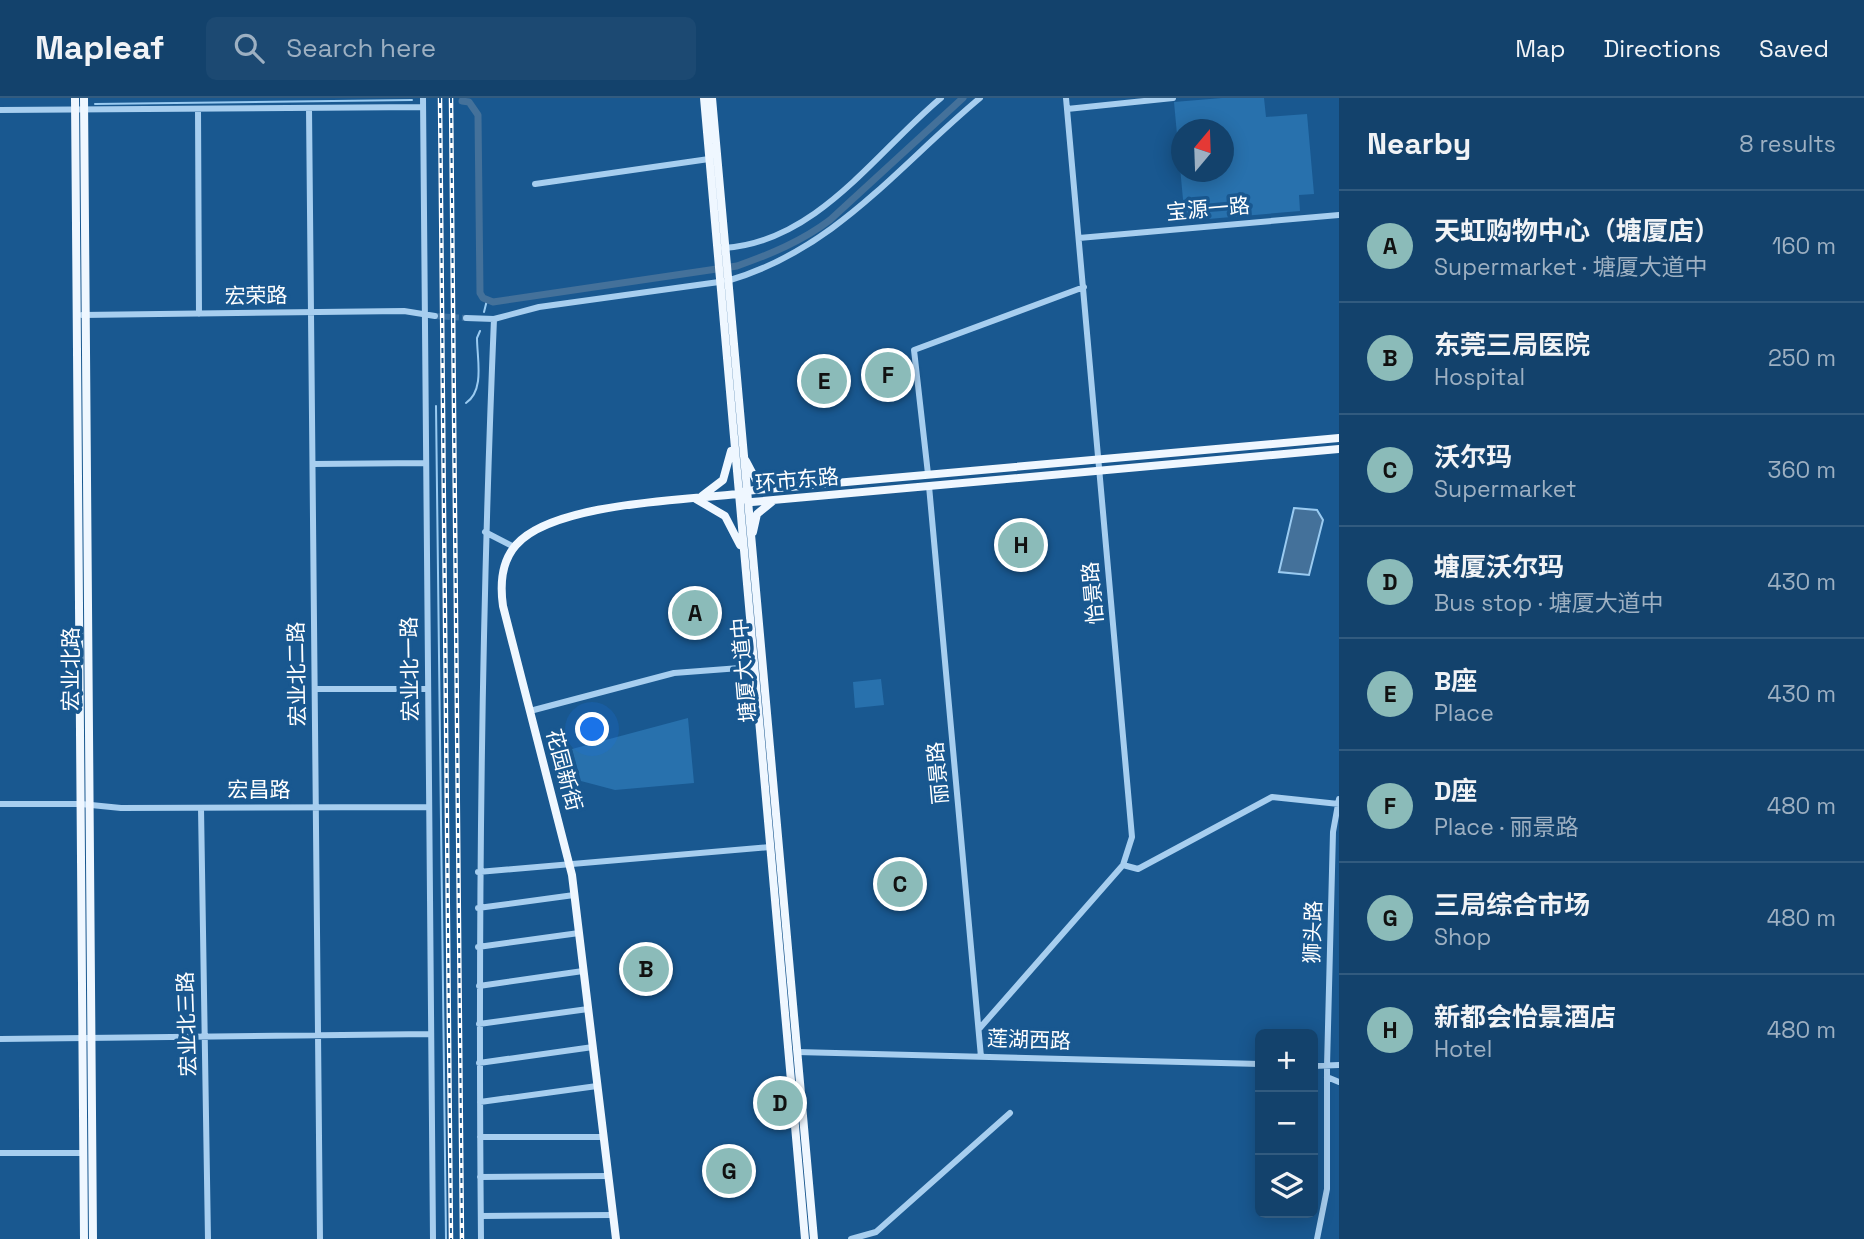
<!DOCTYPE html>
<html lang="en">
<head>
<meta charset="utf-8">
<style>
	body { margin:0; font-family:"Space Grotesk","Noto Sans SC",sans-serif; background:#1c4972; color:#f1f3f6 }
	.controls { position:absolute; right:21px; bottom:21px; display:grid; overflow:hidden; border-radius:10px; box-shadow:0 4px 18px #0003 }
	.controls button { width:63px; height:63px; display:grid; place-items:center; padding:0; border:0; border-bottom:2px solid #325b7f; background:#13426c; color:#f1f3f6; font:35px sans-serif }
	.compass { position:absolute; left:1171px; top:21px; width:63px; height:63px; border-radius:50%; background:#13426c; box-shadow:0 4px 18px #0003; rotate:19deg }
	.you { position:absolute; left:593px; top:632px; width:24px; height:24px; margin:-18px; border:5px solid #fff; border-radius:50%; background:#1a73e8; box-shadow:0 0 0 10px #1a73e833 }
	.badge { display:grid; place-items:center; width:46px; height:46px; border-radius:50%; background:#8bbbb9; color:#111; font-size:23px; font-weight:700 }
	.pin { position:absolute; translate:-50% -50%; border:4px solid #fff; box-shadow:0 2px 7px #0006 }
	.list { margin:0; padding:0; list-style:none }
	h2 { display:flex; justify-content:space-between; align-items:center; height:91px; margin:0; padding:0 28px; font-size:30px }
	h2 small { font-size:23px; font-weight:400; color:#9db0c2 }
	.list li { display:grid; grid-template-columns:46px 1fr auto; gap:21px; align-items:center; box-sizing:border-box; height:112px; padding:0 28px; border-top:2px solid #325b7f }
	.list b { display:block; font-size:26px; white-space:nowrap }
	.list p { margin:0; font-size:23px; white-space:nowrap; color:#9db0c2 }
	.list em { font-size:23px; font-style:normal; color:#9db0c2 }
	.icon { flex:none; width:38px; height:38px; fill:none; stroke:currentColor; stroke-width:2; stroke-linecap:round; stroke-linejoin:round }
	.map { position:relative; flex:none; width:1339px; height:1141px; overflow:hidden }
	header { display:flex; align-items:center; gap:42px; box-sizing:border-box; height:98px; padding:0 35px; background:#13426c; border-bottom:2px solid #325b7f }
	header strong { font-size:33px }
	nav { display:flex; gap:38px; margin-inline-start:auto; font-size:24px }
	.search { width:490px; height:63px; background:#1c4972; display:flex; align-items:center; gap:18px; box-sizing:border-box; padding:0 24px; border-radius:10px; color:#9db0c2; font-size:26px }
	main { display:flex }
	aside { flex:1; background:#13426c }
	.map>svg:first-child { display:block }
</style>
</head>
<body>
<header>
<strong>Mapleaf</strong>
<div class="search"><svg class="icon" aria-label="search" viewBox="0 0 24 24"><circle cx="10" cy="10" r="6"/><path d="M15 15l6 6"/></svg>Search here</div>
<nav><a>Map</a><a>Directions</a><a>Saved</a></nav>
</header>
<main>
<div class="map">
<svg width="1339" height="1141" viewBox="0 0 1339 1141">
	<rect width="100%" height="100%" fill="#195890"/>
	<!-- green -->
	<path fill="#2871ad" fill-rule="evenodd" d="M1222,0H1264L1266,19L1307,16L1314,96L1299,97L1300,113L1185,123L1174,4ZM1182,32H1224V74H1182Z
		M881,581L884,607L855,610L853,584Z
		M688,620L694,685L615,692L581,683L572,651Z"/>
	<!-- water -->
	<path fill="#44719a" stroke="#9acbf1" stroke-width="2" d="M1294,410L1317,412L1323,422L1309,477L1279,474Z"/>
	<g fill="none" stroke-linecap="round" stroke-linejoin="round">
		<!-- stream -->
		<path stroke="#9acbf1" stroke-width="2" d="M95,6L412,2
			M484,214L487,202
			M466,305C485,292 477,261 477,240L480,233
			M436,308L446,1141"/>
		<!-- canal -->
		<path stroke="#44719a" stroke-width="7" d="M462,3L469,4L478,17L480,195L483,200L493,204L737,168C771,156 802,143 830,122L963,0"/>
		<!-- minor-tunnel -->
		<path stroke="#3c71a1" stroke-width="6" stroke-dasharray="6 3" stroke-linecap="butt" d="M435,218L466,220"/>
		<!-- minor -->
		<path stroke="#a7ceef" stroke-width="6" d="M423,0L433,1141
			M309,10L320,1141
			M198,11L199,216
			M1067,11L1173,0
			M0,12L423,9
			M535,86L709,61
			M1079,140L1339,117
			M724,150C817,144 875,55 941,0
			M727,183C835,152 897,69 980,0
			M82,217L404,213L435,218
			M466,220L494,221L539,209L719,184
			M313,366L426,365
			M928,376L914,252L1084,189
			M929,388L981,959
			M485,434L514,449
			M315,591H428
			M530,613L674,575L753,569
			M0,706H81L121,710L429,709
			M201,710L208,1141
			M1123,767L1138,771L1272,699L1339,706
			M478,774L770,749
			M478,810L574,797
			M478,849L579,835
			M479,888L583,873
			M479,926L588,911
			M979,931L1123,767L1132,739L1066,0
			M0,941L431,936
			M797,954L1260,966
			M479,965L593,949
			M1313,968L1339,967
			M1327,979L1339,984
			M480,1004L597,988
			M480,1039H604
			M0,1055H84
			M480,1079L608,1078
			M481,1118L613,1117
			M481,1141C478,834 481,528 494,221
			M851,1141L876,1134L1010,1015
			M1317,1141L1327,1091V968L1333,734L1339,701"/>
		<!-- major -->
		<path stroke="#eff7ff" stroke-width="8" d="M75,0L84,1141
			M84,0L93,1141
			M704,0L805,1141
			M712,0L814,1141
			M746,363L756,382L772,389
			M702,398L723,382L731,353
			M696,401L725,418L740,447
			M742,401L752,404L1339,351
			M753,434L757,416L773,403
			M616,1141L572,777L503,508C500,487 501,464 516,447C552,405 683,402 738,396L745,393L1339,340"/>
		<defs>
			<path id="rail" d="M440,0L451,1141
				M451,0L462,1141"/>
		</defs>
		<!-- rail casing -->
		<use href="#rail" stroke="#fff" stroke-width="4.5"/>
		<!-- rail -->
		<use href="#rail" stroke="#195890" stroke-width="2" stroke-dasharray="5" stroke-linecap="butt"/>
	</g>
	<g text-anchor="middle" stroke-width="7" stroke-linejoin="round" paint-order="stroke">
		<!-- street labels -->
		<g font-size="21" fill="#fff" stroke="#195890">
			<text transform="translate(1208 111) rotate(-5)" y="7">宝源一路</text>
			<text transform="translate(256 198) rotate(-1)" y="7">宏荣路</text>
			<text transform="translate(797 382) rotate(-5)" y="7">环市东路</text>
			<text transform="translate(1093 495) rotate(-95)" y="7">怡景路</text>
			<text transform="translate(71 571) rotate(-90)" y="7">宏业北路</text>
			<text transform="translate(410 571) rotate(-91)" y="7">宏业北一路</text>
			<text transform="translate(744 572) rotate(-95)" y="7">塘厦大道中</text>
			<text transform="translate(297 576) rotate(-91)" y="7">宏业北二路</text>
			<text transform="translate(564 672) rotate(75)" y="7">花园新街</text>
			<text transform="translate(938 675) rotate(-95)" y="7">丽景路</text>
			<text x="259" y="699">宏昌路</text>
			<text transform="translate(1313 834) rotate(-88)" y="7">狮头路</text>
			<text transform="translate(187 926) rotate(-92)" y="7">宏业北三路</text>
			<text transform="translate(1029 942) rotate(2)" y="7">莲湖西路</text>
		</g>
	</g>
</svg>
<div class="controls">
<button>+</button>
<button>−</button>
<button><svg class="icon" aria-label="layers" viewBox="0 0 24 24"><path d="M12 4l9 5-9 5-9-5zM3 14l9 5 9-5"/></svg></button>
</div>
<svg class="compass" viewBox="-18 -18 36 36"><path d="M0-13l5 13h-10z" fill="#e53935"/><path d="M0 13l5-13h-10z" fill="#9db0c2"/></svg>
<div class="you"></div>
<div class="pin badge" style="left:695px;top:515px">A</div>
<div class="pin badge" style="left:646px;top:871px">B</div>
<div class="pin badge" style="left:900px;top:786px">C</div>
<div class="pin badge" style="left:780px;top:1005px">D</div>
<div class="pin badge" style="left:824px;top:283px">E</div>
<div class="pin badge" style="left:888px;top:277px">F</div>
<div class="pin badge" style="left:729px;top:1073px">G</div>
<div class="pin badge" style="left:1021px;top:447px">H</div>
</div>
<aside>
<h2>Nearby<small>8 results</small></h2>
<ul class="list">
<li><span class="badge">A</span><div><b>天虹购物中心（塘厦店）</b><p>Supermarket · 塘厦大道中</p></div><em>160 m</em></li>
<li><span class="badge">B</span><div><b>东莞三局医院</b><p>Hospital</p></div><em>250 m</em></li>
<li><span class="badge">C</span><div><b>沃尔玛</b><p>Supermarket</p></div><em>360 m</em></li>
<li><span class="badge">D</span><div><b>塘厦沃尔玛</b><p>Bus stop · 塘厦大道中</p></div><em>430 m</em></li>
<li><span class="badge">E</span><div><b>B座</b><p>Place</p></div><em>430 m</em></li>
<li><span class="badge">F</span><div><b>D座</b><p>Place · 丽景路</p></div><em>480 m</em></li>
<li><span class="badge">G</span><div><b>三局综合市场</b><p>Shop</p></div><em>480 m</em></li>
<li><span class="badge">H</span><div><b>新都会怡景酒店</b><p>Hotel</p></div><em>480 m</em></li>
</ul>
</aside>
</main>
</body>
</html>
